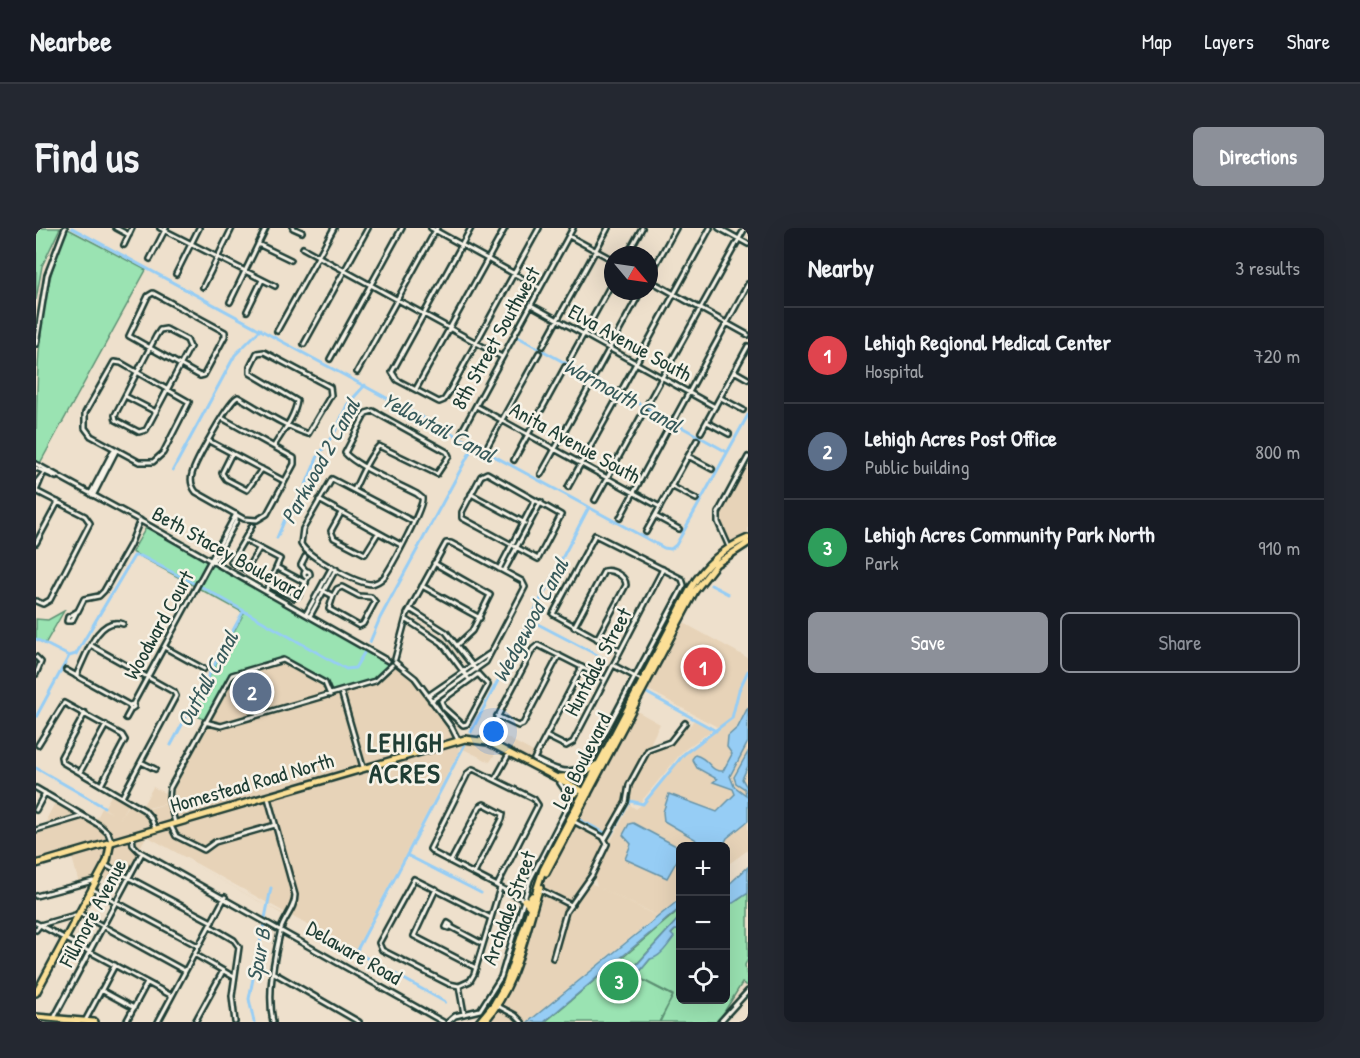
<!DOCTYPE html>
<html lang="en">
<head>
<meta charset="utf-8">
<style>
	body { margin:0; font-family:"Patrick Hand",sans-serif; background:#242831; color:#f1f3f6 }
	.controls { position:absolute; right:18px; bottom:18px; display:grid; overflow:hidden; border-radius:9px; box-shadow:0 6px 24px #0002 }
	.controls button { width:54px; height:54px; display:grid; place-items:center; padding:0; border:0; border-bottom:2px solid #363941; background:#171b24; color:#f1f3f6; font:30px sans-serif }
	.compass { position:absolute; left:568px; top:18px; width:54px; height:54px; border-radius:50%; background:#171b24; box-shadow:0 6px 24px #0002; rotate:119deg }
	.you { position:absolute; left:458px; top:504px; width:21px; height:21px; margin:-15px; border:4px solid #fff; border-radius:50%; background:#1a73e8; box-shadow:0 0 0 9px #1a73e833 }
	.badge { display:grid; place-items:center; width:39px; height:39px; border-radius:50%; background:#8c9099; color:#fff; font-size:20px; font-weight:700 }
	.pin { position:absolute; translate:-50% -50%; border:3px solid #fff; box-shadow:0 2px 6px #0006 }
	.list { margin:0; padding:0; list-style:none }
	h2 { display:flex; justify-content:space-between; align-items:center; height:78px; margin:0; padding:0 24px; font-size:26px }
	h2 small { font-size:20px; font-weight:400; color:#9ea1a6 }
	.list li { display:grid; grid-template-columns:39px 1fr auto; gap:18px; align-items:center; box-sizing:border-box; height:96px; padding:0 24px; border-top:2px solid #363941 }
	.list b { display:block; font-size:22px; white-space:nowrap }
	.list p { margin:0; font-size:20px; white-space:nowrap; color:#9ea1a6 }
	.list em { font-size:20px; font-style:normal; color:#9ea1a6 }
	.actions { display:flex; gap:12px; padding:18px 24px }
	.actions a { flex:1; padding:14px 0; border:2px solid #8c9099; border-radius:9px; text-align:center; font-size:21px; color:#8c9099 }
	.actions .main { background:#8c9099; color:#fff }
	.icon { flex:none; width:33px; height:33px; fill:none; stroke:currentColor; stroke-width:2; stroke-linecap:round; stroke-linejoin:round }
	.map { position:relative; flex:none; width:712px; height:794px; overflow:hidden; border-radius:9px }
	header { display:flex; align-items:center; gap:36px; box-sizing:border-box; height:84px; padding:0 30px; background:#171b24; border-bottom:2px solid #363941 }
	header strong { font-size:28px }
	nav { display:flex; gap:33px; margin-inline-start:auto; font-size:21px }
	.intro { display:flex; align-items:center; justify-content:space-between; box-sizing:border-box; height:144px; padding:0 36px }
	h1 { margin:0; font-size:42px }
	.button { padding:15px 27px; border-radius:9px; background:#8c9099; color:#fff; font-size:21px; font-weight:700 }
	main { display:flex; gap:36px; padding:0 36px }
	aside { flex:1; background:#171b24; border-radius:9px; box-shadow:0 6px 24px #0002 }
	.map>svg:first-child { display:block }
</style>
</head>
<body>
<header>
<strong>Nearbee</strong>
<nav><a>Map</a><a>Layers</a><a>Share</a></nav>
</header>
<div class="intro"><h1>Find us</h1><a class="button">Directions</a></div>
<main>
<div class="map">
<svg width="712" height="794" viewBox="0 0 712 794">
	<rect width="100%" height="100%" fill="#eee0cc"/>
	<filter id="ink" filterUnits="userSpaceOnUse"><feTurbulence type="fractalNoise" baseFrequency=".0167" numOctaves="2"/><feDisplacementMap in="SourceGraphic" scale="12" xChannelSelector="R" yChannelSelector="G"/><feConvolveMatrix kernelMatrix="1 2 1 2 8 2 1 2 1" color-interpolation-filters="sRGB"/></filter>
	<g filter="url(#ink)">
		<!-- built -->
		<path fill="#e7d3b8" d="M712,229V308L691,318L682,292V283Z
			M646,394L712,430V622L690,638V618H644V669L622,688L562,659L621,688L491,794H487L463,778L478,748L506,657L599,482L624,496L614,516L625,518L635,513L645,501L652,500L658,492L676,502L647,523L603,576L595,573L552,654L561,658L558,649L560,641L594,577L600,581L604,578L648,524L683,500L611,461Z
			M244,432L290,457L294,467L342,452L355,433L372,444L416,500L422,512L423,524L319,723L105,605L72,614L71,626L57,653L43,656L35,625L0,636V602L47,587L59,594L66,580L76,585L68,580L77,564L93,574L84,590L94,574L108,582L133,575L132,566L196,447Z
			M455,501L501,526L496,537L449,512Z
			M443,512L462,521L454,534L427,521L386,596L424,525L423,513Z
			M117,559L131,566L132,575L108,581L106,579Z
			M20,573L45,587L13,598L11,590Z
			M105,606L222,673L252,688L251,689L110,609L102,623L107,625L93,650L82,644L75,656L64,650L75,627L76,614Z
			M462,780L476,787L484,794H449Z"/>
		<!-- green -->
		<path fill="#9ae3b2" stroke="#5c9073" stroke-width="1.5" d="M0,0H24L6,38L0,72Z
			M30,0L110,42L3,237L0,235C0,156 0,73 30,0Z
			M111,298L350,434L352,437L344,450L294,465L291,457L247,431H241L195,446L169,492L154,484L208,385L96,324Z
			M28,383L9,416L0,411V391L12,392Z
			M712,665V731L709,737L712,758L706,755L682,794H624L637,767L578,737L644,681V689L597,740L601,747L639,702H644V772H690V675L702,672Z
			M577,737L637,768L623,794H509Z"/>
		<!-- water -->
		<path fill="#96cdf5" stroke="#6693a8" stroke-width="1.5" d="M712,479V514L694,548L698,558L710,567L709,561L700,555L698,549L712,524V538L706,551L712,561V593L691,610L687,618H664L659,611L628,593L627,584L633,566L681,584L699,566L697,561L677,554L681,551L661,540L656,531L659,527C675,531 673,544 687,543L696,526L691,519L692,508L702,499Z
			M597,595L644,620V627L631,650L589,631L595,616L587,607L593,596Z
			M712,639V665L697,675H690V659Z
			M644,671V680L508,794H492Z
			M644,689V702H639L635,706L638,709C632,717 624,730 614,731L601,747L597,741Z"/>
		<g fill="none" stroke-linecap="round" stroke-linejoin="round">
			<!-- canal -->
			<path stroke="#96cdf5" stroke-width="3" d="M36,0L628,320L635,321L640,317L712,187
				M482,109L691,224
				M137,242L199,127L225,101
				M241,310L252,284L269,259L282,228L299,204L311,177L329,157
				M675,357L692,366
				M166,359L310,441L319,440L328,425
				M494,392L565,429
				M0,411L33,428L40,426L98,328H105L159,356
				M334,414L344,390L438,217
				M611,465L680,503
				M0,489L33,428
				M435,504L553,279
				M135,517L207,384
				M0,540L68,579
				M544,592L547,594
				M550,595L571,606
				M574,608L594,573L607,576L648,526L696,490L703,462L712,443
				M371,627L445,665
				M409,774L320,724L429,516
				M218,794L213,771L235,660"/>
			<defs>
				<path id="minor" d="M80,0L93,7
					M124,0L239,58
					M257,0L266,4
					M395,0L504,60
					M435,0L356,144L361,152L403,174L408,172L412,166L503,0
					M683,0L712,16
					M533,8L577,32
					M222,16L255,32
					M88,17L96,0
					M267,20L466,129
					M591,27L606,0
					M114,31L130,0
					M140,46L163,0
					M613,49L640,0
					M613,52L712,107
					M167,59L196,0
					M117,65L189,104V108L168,147L164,148L93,108L112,68Z
					M194,74L230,0
					M495,77L679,179
					M211,83L226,52
					M130,101L151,112L154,119L110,202L103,204L80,192L79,187L120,108L124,102Z
					M241,103L298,0
					M0,116L11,47L29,0
					M268,116L332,0
					M507,118L572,0
					M294,131L366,0
					M534,131L577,53
					M78,134L85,135L153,174L127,225L117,234H103L55,208L49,200V185Z
					M698,143L712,151
					M321,144L401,0
					M559,147L605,63
					M380,161L469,0
					M586,161L674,0
					M89,168L120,184
					M685,170L707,182
					M612,175L709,0
					M440,178L624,279
					M186,190L258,230V236L231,286L221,292L208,291L160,264C156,259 154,253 156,246C159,234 194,171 202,169C224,181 249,199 272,206L295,167L294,159L228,124L221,125L214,139V145L261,173C259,188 246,205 238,218
					M639,190L712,56
					M671,194L693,206
					M426,203L537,0
					M665,204L712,118
					M173,213L248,253
					M452,217L503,125
					M196,225L186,245L190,251L211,262L226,241
					M652,228L676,241
					M478,232L529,139
					M0,236L114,298L352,433
					M0,240L20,249
					M451,245L525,287L502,331L426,290V284L445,248Z
					M505,246L556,154
					M0,255L8,245
					M635,258L660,271
					M532,259L582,169
					M318,262C325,248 332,229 343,218L401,246L413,228L411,224L337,183L330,185L309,225C320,238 364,257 381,266L386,270C389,277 355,340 348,349C344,353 340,355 336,356C321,356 272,329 265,316L267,301L296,251L378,294
					M0,263L49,288L54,295L14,372L7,376L0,373
					M0,263L7,246
					M58,266L80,223
					M435,266L489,295
					M56,267L55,265L77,223
					M283,272L365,317
					M559,272L608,183
					M305,285L295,303L298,310L329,326L342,305
					M619,288L643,301
					M584,290L634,197
					M610,304L661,212
					M208,312L216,298
					M0,315L22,274
					M693,319L682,294V285L712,229
					M223,321L210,342L195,334L208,312L244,331L230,363
					M269,329L265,337L270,343
					M176,333L180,330L200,293V286
					M398,335L454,367L436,403L422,416
					M242,340L270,355
					M463,341L499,272
					M268 346a3 3 0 1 1 6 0a3 3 0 1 1-6 0Z
					M468,343L505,274
					M233,357L258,370L263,367L272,349
					M386,358L444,390
					M284,361L297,368L301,361L306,359L323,368L335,369L339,374L327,396L323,398L293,381L297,368
					M374,381L410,404L440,442
					M40,385L36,393H31L32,389L42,383L48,371L63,368L68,363L94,317L104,292
					M270,386L296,339
					M274,388L300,341
					M371,392L406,415L432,450
					M538,399L568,343C576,341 590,348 590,357L561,411
					M56,418L138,464L140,468L86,569
					M128,419L168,441
					M0,429L5,434L0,446
					M359,431L371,386L410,315H415L486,353L489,359L450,434L395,473
					M359,434L379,450L416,500L422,512
					M577,437L607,453
					M30,442L93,477L97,476L98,479L95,481L93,477
					M442,446L452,457L431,496L427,497L408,480L405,473Z
					M40,448C49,430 62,387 87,396
					M305,463L327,539
					M392,468L453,426
					M97,476L200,286
					M49,485L25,529L26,534L108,582L115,590L119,600
					M461,488L482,498L487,496L523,427
					M90,490L95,481
					M169,494L185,498L339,453L356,437
					M510,508L530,518L537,514L627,341
					M449,513L497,421L502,417L569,451
					M2,517L28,475L86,507L89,512L65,557
					M498,531C517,541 534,550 553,535L648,357L646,351L559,307L517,386L584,423
					M498,531L546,439
					M105,534L119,541
					M44,544L70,497
					M459,551L473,526
					M0,560L63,597L72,605L75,613
					M232,570L259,667C259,680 249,689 245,701C238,731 231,764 237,794
					M0,582L9,565
					M139,595L133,571L134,560L196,447L247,432L289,455L294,467
					M135,598L140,608L168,622L179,614L239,597
					M0,602L47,588
					M96,607L97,617L103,623L407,794
					M569,611L590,574L593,557L612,522L634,514L649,495
					M415,633L444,578L448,576L467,586L466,591L438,646
					M69,637L176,694
					M461,658L502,577L498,571L437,541L432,545L394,621L398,625L488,672
					M56,661L162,718
					M400,661L378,708L440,740
					M503,661L535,677
					M0,668L57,653
					M43,685L149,743
					M0,695L136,768
					M412,695L415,697L413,700L410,699Z
					M174,698L198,712L203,719L196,768L199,794
					M415,699L447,716
					M0,702L4,697L39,687
					M158,726L198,749
					M517,730L530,684L556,647L571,616L567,609L537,593
					M238,745L323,794
					M423,758L413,756L346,722L343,715L378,651L455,690
					M423,758L434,753L438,746L464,660
					M423,758L428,786
					M65,762L98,780
					M460,777L479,787L486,794
					M18,790L106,625
					M49,793L79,737
					M90,794L111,755
					M122,794L189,669
					M159,794L187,743
					M412,794L419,788L444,782L465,749L494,652L533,576V568L524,555
					M684,794L712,763"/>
				<path id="major" d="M523,549L545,548L560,537
					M533,569L541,564
					M0,636L429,511L452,514L552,566
					M510,645L659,363L680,336L712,315
					M494,679L488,672H493L496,668
					M0,765L71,633L75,613
					M0,789L58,794
					M443,794L458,776L470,755L507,642L655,360C668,338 688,320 712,310
					M448,794C482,756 488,706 504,659"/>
			</defs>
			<!-- minor casing -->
			<use href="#minor" stroke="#1f3d34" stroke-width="8"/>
			<!-- major casing -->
			<use href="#major" stroke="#1f3d34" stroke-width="10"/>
			<!-- minor -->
			<use href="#minor" stroke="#f7f3e8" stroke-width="3"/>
			<!-- major -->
			<use href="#major" stroke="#fbdf96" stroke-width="5"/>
		</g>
	</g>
	<g text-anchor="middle" stroke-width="5" stroke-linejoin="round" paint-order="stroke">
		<!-- street labels -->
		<g font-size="21" fill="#1f3d34" stroke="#f7f3e8">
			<text transform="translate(460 110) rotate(-61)" y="7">8th Street Southwest</text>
			<text transform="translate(594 115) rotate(29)" y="7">Elva Avenue South</text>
			<text transform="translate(539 215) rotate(29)" y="7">Anita Avenue South</text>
			<text transform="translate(192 325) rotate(29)" y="7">Beth Stacey Boulevard</text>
			<text transform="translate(123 397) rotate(-61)" y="7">Woodward Court</text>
			<text transform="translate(562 434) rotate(-62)" y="7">Huntdale Street</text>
			<text transform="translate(546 533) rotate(-63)" y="7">Lee Boulevard</text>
			<text transform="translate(216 555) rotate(-16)" y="7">Homestead Road North</text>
			<text transform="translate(473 680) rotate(-70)" y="7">Archdale Street</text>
			<text transform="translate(57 685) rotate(-62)" y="7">Fillmore Avenue</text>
			<text transform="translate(318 725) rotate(30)" y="7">Delaware Road</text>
		</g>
		<!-- water labels -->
		<g font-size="22" font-style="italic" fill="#375a5b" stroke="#f7f3e8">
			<text transform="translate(587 167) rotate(29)" y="8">Warmouth Canal</text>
			<text transform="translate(403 199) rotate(28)" y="8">Yellowtail Canal</text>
			<text transform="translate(284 233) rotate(-61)" y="8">Parkwood 2 Canal</text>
			<text transform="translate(494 392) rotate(-62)" y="8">Wedgewood Canal</text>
			<text transform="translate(171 451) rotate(-62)" y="8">Outfall Canal</text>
			<text transform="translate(222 727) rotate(-79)" y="8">Spur B</text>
		</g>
		<!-- district labels -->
		<g font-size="27" font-weight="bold" letter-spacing="1.5" fill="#1f3d34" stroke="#f7f3e8">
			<text x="369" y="524">LEHIGH<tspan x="369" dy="31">ACRES</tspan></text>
		</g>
	</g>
</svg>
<div class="controls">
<button>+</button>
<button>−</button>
<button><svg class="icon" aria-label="locate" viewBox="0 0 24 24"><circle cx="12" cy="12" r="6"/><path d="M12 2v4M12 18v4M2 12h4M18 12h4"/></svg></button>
</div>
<svg class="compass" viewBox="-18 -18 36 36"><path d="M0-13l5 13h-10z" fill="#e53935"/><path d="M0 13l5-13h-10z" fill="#9ea1a6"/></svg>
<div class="you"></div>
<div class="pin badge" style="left:667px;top:439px;background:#e0444e">1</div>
<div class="pin badge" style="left:216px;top:464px;background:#5c6f8a">2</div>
<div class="pin badge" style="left:583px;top:753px;background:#2e9e5b">3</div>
</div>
<aside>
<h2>Nearby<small>3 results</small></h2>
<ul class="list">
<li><span class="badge" style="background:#e0444e">1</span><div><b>Lehigh Regional Medical Center</b><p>Hospital</p></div><em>720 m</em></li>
<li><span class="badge" style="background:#5c6f8a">2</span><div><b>Lehigh Acres Post Office</b><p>Public building</p></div><em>800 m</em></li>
<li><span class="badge" style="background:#2e9e5b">3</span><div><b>Lehigh Acres Community Park North</b><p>Park</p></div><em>910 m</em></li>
</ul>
<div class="actions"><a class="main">Save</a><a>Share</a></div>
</aside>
</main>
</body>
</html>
